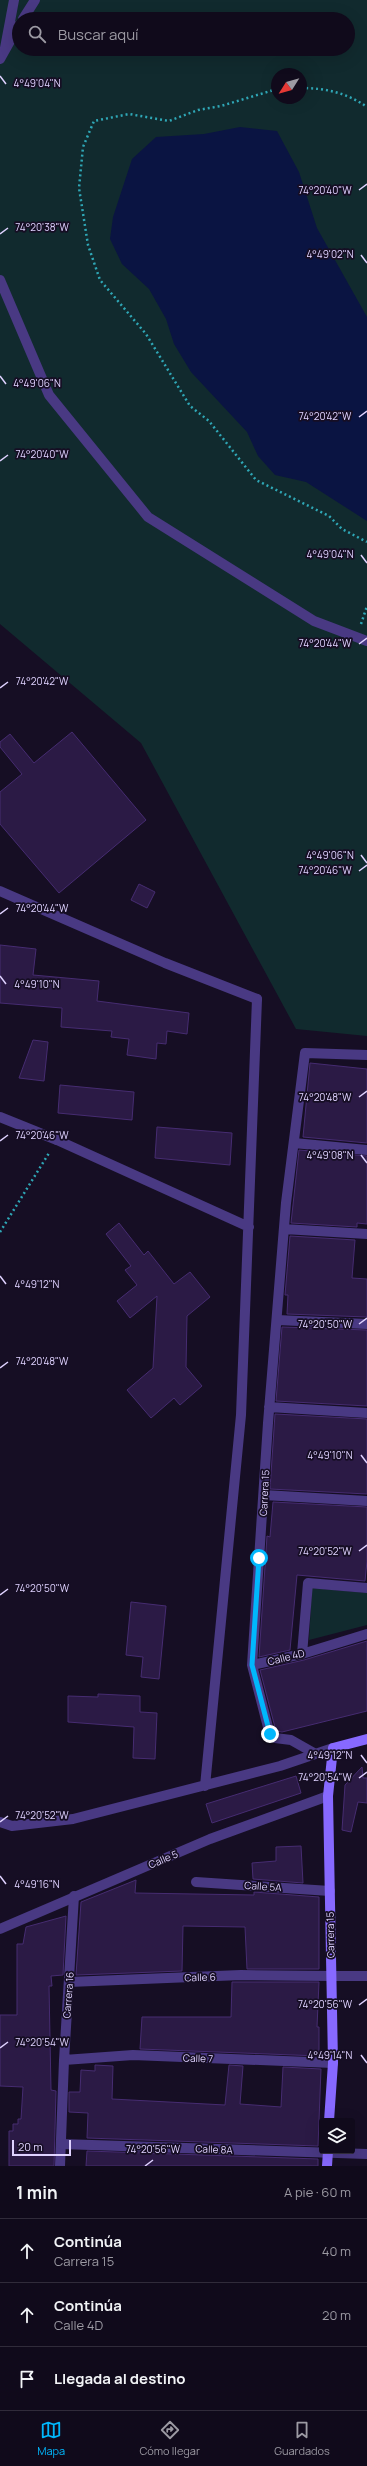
<!DOCTYPE html>
<html lang="es">
<head>
<meta charset="utf-8">
<style>
	body { margin:0; font-family:Manrope,sans-serif; background:#191324; color:#f1f3f6 }
	.controls { position:absolute; right:12px; bottom:12px; display:grid; overflow:hidden; border-radius:4px; box-shadow:0 4px 16px #0002 }
	.controls button { width:36px; height:36px; display:grid; place-items:center; padding:0; border:0; border-bottom:1px solid #302b3a; background:#100a1b; color:#f1f3f6; font:20px sans-serif }
	.compass { position:absolute; left:271px; top:68px; width:36px; height:36px; border-radius:50%; background:#100a1b; box-shadow:0 4px 16px #0002; rotate:233deg }
	.scale { position:absolute; left:12px; bottom:10px; width:59px; box-sizing:border-box; padding-left:4px; border:2px solid #dfd2ff; border-top:0; font-size:11px; line-height:14px; white-space:nowrap; color:#dfd2ff; -webkit-text-stroke:3px #160e24; paint-order:stroke }
	.stop { position:absolute; width:12px; height:12px; margin:-9px; border:3px solid #00b7fc; border-radius:50%; background:#fff }
	.stop.end { background:#00b7fc; border-color:#fff; box-shadow:0 1px 4px #0008 }
	.list { margin:0; padding:0; list-style:none }
	h2 { display:flex; justify-content:space-between; align-items:center; height:52px; margin:0; padding:0 16px; font-size:17px }
	h2 small { font-size:13px; font-weight:400; color:#9c9aa3 }
	.list li { display:grid; grid-template-columns:26px 1fr auto; gap:12px; align-items:center; box-sizing:border-box; height:64px; padding:0 16px; border-top:1px solid #302b3a }
	.list b { display:block; font-size:15px; white-space:nowrap }
	.list p { margin:0; font-size:13px; white-space:nowrap; color:#9c9aa3 }
	.list em { font-size:13px; font-style:normal; color:#9c9aa3 }
	.icon { flex:none; width:22px; height:22px; fill:none; stroke:currentColor; stroke-width:2; stroke-linecap:round; stroke-linejoin:round }
	.map { position:relative; flex:none; width:367px; height:2166px; overflow:hidden }
	.search { position:absolute; background:#100a1b; box-shadow:0 4px 16px #0002; left:12px; right:12px; top:12px; height:44px; display:flex; align-items:center; gap:10px; box-sizing:border-box; padding:0 14px; border-radius:22px; color:#9c9aa3; font-size:15px }
	.sheet { height:244px; background:#100a1b }
	nav { display:flex; justify-content:space-around; align-items:center; box-sizing:border-box; height:56px; border-top:1px solid #302b3a; background:#100a1b; font-size:11px; color:#9c9aa3 }
	nav a { display:grid; justify-items:center; gap:2px }
	nav .on { color:#00b7fc }
	.map>svg:first-child { display:block }
</style>
</head>
<body>
<div class="map">
<svg width="367" height="2166" viewBox="0 0 367 2166">
	<rect width="100%" height="100%" fill="#160e24"/>
	<!-- green -->
	<path fill="#112a2e" fill-rule="evenodd" d="M0,0H367V1036L296,1029L141,743L0,624ZM19,19H348V49H19ZM277,74H301V98H277Z
		M312,1588L367,1593V1625L309,1640Z"/>
	<!-- water -->
	<path fill="#0a1442" d="M240,127L277,131L299,172L317,228L367,317V521L306,482L275,475L258,456L247,432L191,372L174,344L166,319L149,289L122,264L110,239L113,217L132,159L156,137L204,134Z"/>
	<!-- building -->
	<path fill="#2b1a45" stroke="#462c71" d="M72,732L146,820L59,893L0,824V792L22,774L0,747V742L10,734L34,763Z
		M139,884L155,892L147,908L131,900Z
		M0,945L36,949L33,975L99,981L97,1001L189,1013L187,1034L167,1031L166,1044L157,1043L156,1059L127,1055L129,1039L111,1037L112,1031L61,1027L62,1008L0,1003Z
		M33,1040L48,1042L44,1081L19,1078Z
		M310,1063L367,1069V1143L303,1137Z
		M60,1085L134,1092L132,1120L58,1113Z
		M157,1127L232,1133L230,1165L155,1158Z
		M299,1150L367,1156V1224L357,1223V1227L291,1223Z
		M119,1223L144,1255L148,1251L174,1284L190,1272L210,1297L187,1316L186,1367L202,1386L180,1405L174,1398L151,1418L127,1390L153,1368L157,1296L130,1318L117,1301L137,1285L125,1270L131,1266L106,1234Z
		M290,1236L355,1240L352,1278L367,1279V1317L287,1314L288,1295H285Z
		M282,1327L367,1330V1406L276,1401Z
		M275,1414L367,1419V1494L270,1489Z
		M273,1502L367,1507V1561L365,1581L297,1575L290,1650L259,1657L267,1536L270,1537Z
		M131,1602L166,1606L159,1679L141,1677L143,1657L126,1655Z
		M367,1641V1711L282,1732L276,1731L260,1670L304,1660Z
		M98,1694L140,1696V1712L157,1713L155,1759L133,1758L134,1727L68,1722V1696L98,1697Z
		M362,1767L363,1778H367V1803L358,1802L351,1832L342,1830L345,1785Z
		M296,1776L301,1793L212,1823L206,1804Z
		M301,1846L303,1883L253,1879L252,1863L276,1861V1847Z
		M136,1880L135,1893L254,1895V1892L319,1897V1969H247L245,1927L183,1926L182,1971L76,1975L81,1902Z
		M66,1916L63,1975L51,1976L52,1986H49L51,2090L56,2091L54,2166H9V2131H13V2124H18V2119H21L23,2087L0,2086V2015H17V1944H23L26,1927Z
		M232,1982H319L317,2027H319V2056L140,2049L142,2017H231Z
		M95,2065L113,2066L112,2099L225,2105L229,2065L243,2066L240,2104L281,2107L283,2067L321,2069L318,2146L87,2138L88,2113L69,2112V2092H80L81,2070L95,2071Z
		M87,2151L318,2159V2166H86Z"/>
	<g fill="none" stroke-linecap="round" stroke-linejoin="round">
		<!-- path -->
		<path stroke="#2fa7b6" stroke-width="2.5" stroke-dasharray="2 3" stroke-linecap="butt" d="M301,88C326,88 347,93 367,107
			M277,89L221,106L198,110L169,121L129,114L94,121L83,147L79,188L88,245L100,280L146,334L190,406L209,421L256,480L329,516L342,529L367,542
			M361,624L367,606
			M0,1232L49,1153"/>
		<!-- lane -->
		<path stroke="#493983" stroke-width="10" d="M23,19L35,0
			M5,48L14,0
			M0,59L19,25
			M0,280L49,395L148,517L314,621L367,641
			M0,891L165,963L257,999
			M0,1117L57,1140
			M294,1143L367,1150
			M284,1229L367,1234
			M277,1320L367,1324
			M269,1407L367,1413
			M264,1495L367,1501
			M302,1654L308,1583L367,1588
			M252,1665L268,1423L286,1203L305,1053L367,1055
			M314,1753L291,1740L275,1738L270,1735L252,1665L302,1654L367,1634
			M196,1882L330,1891
			M69,1982L241,1975L331,1976
			M64,2060L133,2055L333,2063
			M60,2166L64,2060L74,1896"/>
		<!-- street -->
		<path stroke="#493983" stroke-width="10" d="M57,1140L249,1227
			M205,1786L241,1415L257,999
			M0,1822L12,1826L73,1819L280,1766L333,1748
			M0,1929L210,1839L328,1796
			M331,1976H367
			M61,2144L367,2154"/>
		<!-- secondary -->
		<path stroke="#8769ff" stroke-width="10" d="M329,2121L333,2063L328,1796L333,1748L367,1739
			M327,2166L328,2151"/>
	</g>
	<g fill="none" stroke-linecap="round" stroke-linejoin="round">
		<!-- route -->
		<path stroke="#00b7fc" stroke-width="5" d="M259,1558L252,1665L270,1734"/>
	</g>
	<!-- ticks -->
	<path fill="none" stroke="#dfd2ff" stroke-width="1.5" d="M0,76L6,84M359,190L367,184M0,234L8,228M361,255L367,263M0,376L6,384M359,417L367,411M0,461L8,455M361,555L367,563M359,644L367,638M0,688L8,682M361,855L367,863M359,871L367,865M0,914L8,908M0,976L6,984M359,1097L367,1091M0,1141L8,1135M361,1155L367,1163M0,1276L6,1284M359,1324L367,1318M0,1368L8,1362M361,1455L367,1463M359,1551L367,1545M0,1595L8,1589M361,1755L367,1763M359,1778L367,1772M0,1822L8,1816M0,1876L6,1884M359,2005L367,1999M0,2048L8,2042M361,2055L367,2063M145,2166L153,2160"/>
	<g text-anchor="middle" stroke-width="3.5" stroke-linejoin="round" paint-order="stroke">
		<!-- street labels -->
		<g font-size="10" fill="#dfd2ff" stroke="#160e24">
			<text transform="translate(264 1493) rotate(-87)" y="4">Carrera 15</text>
			<text transform="translate(286 1657) rotate(-14)" y="4">Calle 4D</text>
			<text transform="translate(163 1859) rotate(-23)" y="4">Calle 5</text>
			<text transform="translate(263 1886) rotate(4)" y="4">Calle 5A</text>
			<text transform="translate(330 1935) rotate(-91)" y="4">Carrera 15</text>
			<text transform="translate(200 1977) rotate(-2)" y="4">Calle 6</text>
			<text transform="translate(68 1995) rotate(-86)" y="4">Carrera 16</text>
			<text transform="translate(198 2058) rotate(2)" y="4">Calle 7</text>
			<text transform="translate(214 2149) rotate(2)" y="4">Calle 8A</text>
		</g>
	</g>
	<g font-size="10" text-anchor="middle" fill="#dfd2ff" stroke="#160e24" stroke-width="3.5" stroke-linejoin="round" paint-order="stroke">
		<text x="37" y="87">4°49'04"N</text>
		<text x="325" y="194">74°20'40"W</text>
		<text x="42" y="231">74°20'38"W</text>
		<text x="330" y="258">4°49'02"N</text>
		<text x="37" y="387">4°49'06"N</text>
		<text x="325" y="420">74°20'42"W</text>
		<text x="42" y="458">74°20'40"W</text>
		<text x="330" y="558">4°49'04"N</text>
		<text x="325" y="647">74°20'44"W</text>
		<text x="42" y="685">74°20'42"W</text>
		<text x="330" y="859">4°49'06"N</text>
		<text x="325" y="874">74°20'46"W</text>
		<text x="42" y="912">74°20'44"W</text>
		<text x="37" y="988">4°49'10"N</text>
		<text x="325" y="1101">74°20'48"W</text>
		<text x="42" y="1139">74°20'46"W</text>
		<text x="330" y="1159">4°49'08"N</text>
		<text x="37" y="1288">4°49'12"N</text>
		<text x="325" y="1328">74°20'50"W</text>
		<text x="42" y="1365">74°20'48"W</text>
		<text x="330" y="1459">4°49'10"N</text>
		<text x="325" y="1555">74°20'52"W</text>
		<text x="42" y="1592">74°20'50"W</text>
		<text x="330" y="1759">4°49'12"N</text>
		<text x="325" y="1781">74°20'54"W</text>
		<text x="42" y="1819">74°20'52"W</text>
		<text x="37" y="1888">4°49'16"N</text>
		<text x="325" y="2008">74°20'56"W</text>
		<text x="42" y="2046">74°20'54"W</text>
		<text x="330" y="2059">4°49'14"N</text>
		<text x="153" y="2153">74°20'56"W</text>
	</g>
</svg>
<div class="controls">
<button><svg class="icon" aria-label="layers" viewBox="0 0 24 24"><path d="M12 4l9 5-9 5-9-5zM3 14l9 5 9-5"/></svg></button>
</div>
<svg class="compass" viewBox="-18 -18 36 36"><path d="M0-13l5 13h-10z" fill="#e53935"/><path d="M0 13l5-13h-10z" fill="#9c9aa3"/></svg>
<div class="scale">20 m</div>
<div class="stop" style="left:259px;top:1558px"></div>
<div class="stop end" style="left:270px;top:1734px"></div>
<div class="search"><svg class="icon" aria-label="search" viewBox="0 0 24 24"><circle cx="10" cy="10" r="6"/><path d="M15 15l6 6"/></svg>Buscar aquí</div>
</div>
<section class="sheet">
<h2>1 min<small>A pie · 60 m</small></h2>
<ul class="list">
<li><svg class="icon" aria-label="ahead" viewBox="0 0 24 24"><path d="M12 20V5M6 11l6-6 6 6"/></svg><div><b>Continúa</b><p>Carrera 15</p></div><em>40 m</em></li>
<li><svg class="icon" aria-label="ahead" viewBox="0 0 24 24"><path d="M12 20V5M6 11l6-6 6 6"/></svg><div><b>Continúa</b><p>Calle 4D</p></div><em>20 m</em></li>
<li><svg class="icon" aria-label="arrive" viewBox="0 0 24 24"><path d="M6 21V4h12l-3 4 3 4H6"/></svg><div><b>Llegada al destino</b></div></li>
</ul>
</section>
<nav>
<a class="on"><svg class="icon" aria-label="map" viewBox="0 0 24 24"><path d="M3 6l6-2 6 2 6-2v14l-6 2-6-2-6 2zM9 4v14M15 6v14"/></svg>Mapa</a>
<a><svg class="icon" aria-label="directions" viewBox="0 0 24 24"><path d="M12 3l9 9-9 9-9-9zM9 14v-3h6M13 9l2 2-2 2"/></svg>Cómo llegar</a>
<a><svg class="icon" aria-label="saved" viewBox="0 0 24 24"><path d="M7 4h10v16l-5-4-5 4z"/></svg>Guardados</a>
</nav>
</body>
</html>
